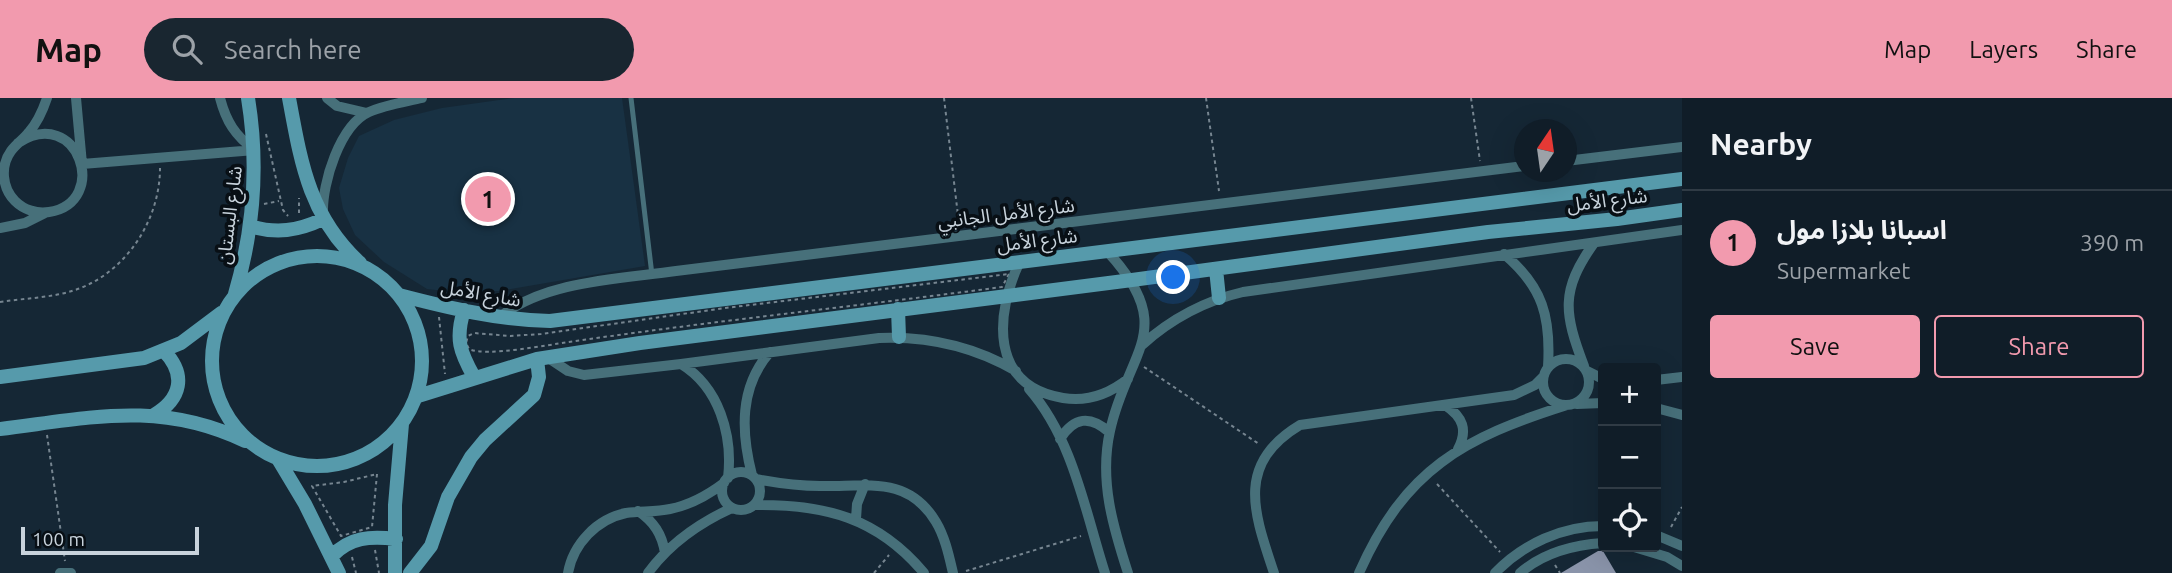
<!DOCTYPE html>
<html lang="en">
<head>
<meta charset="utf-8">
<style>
	body { margin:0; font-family:Ubuntu,"Noto Sans Arabic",sans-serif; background:#192630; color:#f1f3f6 }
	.controls { position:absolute; right:21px; bottom:21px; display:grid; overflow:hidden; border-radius:7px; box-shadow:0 7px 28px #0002 }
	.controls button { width:63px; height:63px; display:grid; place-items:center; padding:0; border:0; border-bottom:2px solid #303b45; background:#101d28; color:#f1f3f6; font:35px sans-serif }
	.compass { position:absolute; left:1514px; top:21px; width:63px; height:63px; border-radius:50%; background:#101d28; box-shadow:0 7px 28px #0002; rotate:13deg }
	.scale { position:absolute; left:21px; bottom:18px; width:178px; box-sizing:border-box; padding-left:7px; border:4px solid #c8d3dc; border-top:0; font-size:19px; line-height:24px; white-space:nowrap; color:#c8d3dc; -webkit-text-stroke:5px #080f15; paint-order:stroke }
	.you { position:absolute; left:1174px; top:180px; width:24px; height:24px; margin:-18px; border:5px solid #fff; border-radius:50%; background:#1a73e8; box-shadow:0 0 0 10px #1a73e833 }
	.badge { display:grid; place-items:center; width:46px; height:46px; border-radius:50%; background:#f29aae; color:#111; font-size:23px; font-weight:700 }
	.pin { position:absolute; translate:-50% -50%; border:4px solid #fff; box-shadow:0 2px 7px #0006 }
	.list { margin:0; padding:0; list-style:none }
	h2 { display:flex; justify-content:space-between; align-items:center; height:91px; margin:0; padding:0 28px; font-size:30px }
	h2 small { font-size:23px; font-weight:400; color:#9ca2a8 }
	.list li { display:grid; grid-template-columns:46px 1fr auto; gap:21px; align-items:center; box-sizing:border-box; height:105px; padding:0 28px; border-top:2px solid #303b45 }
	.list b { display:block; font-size:26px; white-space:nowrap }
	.list p { margin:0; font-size:23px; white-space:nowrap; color:#9ca2a8 }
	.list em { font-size:23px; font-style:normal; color:#9ca2a8 }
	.actions { display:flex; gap:14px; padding:21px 28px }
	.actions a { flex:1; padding:16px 0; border:2px solid #f29aae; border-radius:7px; text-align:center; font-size:24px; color:#f29aae }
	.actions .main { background:#f29aae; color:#111 }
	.icon { flex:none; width:38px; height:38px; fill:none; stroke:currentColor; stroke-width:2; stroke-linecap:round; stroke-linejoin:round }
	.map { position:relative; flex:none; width:1682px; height:475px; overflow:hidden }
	header { display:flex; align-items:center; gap:42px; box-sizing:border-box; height:98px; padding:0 35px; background:#f29aae; color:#111 }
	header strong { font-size:33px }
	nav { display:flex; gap:38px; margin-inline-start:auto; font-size:24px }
	.search { width:490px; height:63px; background:#192630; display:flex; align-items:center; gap:18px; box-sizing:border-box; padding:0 24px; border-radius:38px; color:#9ca2a8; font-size:26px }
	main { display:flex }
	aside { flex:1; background:#101d28 }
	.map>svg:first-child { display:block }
</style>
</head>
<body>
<header>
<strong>Map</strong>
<div class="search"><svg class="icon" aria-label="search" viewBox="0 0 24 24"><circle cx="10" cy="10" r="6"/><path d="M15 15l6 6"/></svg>Search here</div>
<nav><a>Map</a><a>Layers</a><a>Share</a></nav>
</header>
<main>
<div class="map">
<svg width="1682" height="475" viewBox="0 0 1682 475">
	<rect width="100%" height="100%" fill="#152735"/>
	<!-- built -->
	<path fill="#183143" d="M514,0H622L645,168L499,193L454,194L427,191L384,164L355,137L343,111L339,90L348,60L359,38L394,22L442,10Z"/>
	<!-- building -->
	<path fill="#8a94aa" d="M1598,453H1603L1616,475H1561Z"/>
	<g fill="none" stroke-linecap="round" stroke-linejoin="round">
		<!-- path -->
		<path stroke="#768590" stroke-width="2" stroke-dasharray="3.5 3.5" stroke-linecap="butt" d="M944,0L959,126
			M1206,0L1219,93
			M1471,0L1480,63
			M266,36L283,112L288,118
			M264,106L279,103
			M299,115V100
			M1009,176L1002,189C858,208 713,223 569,244C547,247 486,259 469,251L466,245L468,238L474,235L510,238L541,236L725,210Z
			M0,204C25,200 52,200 75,192C126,175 160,122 160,70
			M439,219L445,276
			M1144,269L1259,346
			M47,337L65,463
			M377,376L372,429L341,438L312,388L344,384Z
			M1437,386L1500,454
			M1671,429L1682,409
			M375,452L379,475
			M352,459L356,475
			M1555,467L1560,475
			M966,473L1081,438
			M874,475L889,457"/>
		<!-- lane -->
		<path stroke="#47707a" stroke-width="5" d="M631,0L652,177"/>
		<!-- street -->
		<path stroke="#47707a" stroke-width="10" d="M76,0L82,66L255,52
			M220,0C226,23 235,38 255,52
			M327,0L337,8L367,15
			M18,45C78,6 111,104 49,114C37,116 24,112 15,103C2,90 0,68 11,53C16,46 24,41 29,34C38,24 43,12 47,0
			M1566,63L1682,49
			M323,115C322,85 340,27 369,14C385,7 405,4 422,0
			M0,130L25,125L45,115
			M1107,153C1180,232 1127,253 1110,333C1099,382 1113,429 1128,475
			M1504,156C1543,189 1551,219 1548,269
			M1020,163C995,216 989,288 1063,300C1087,304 1109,296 1128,281
			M500,219C544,183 620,181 676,173L1524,68
			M1142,247C1172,220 1204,203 1243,194L1682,132
			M547,259L568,273L584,277L681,266L879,240C929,238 973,248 1016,273
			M1543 284a23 23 0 1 1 46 0a23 23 0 1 1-46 0Z
			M681,266C719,289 733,337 728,380
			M1584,268C1564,215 1560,193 1594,145
			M1587,273L1603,281
			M1656,282L1682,279
			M1029,291C1073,341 1085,413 1105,475
			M1577,306L1603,305
			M1445,307C1463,319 1468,332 1458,351
			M1656,310L1682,317
			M1060,341C1074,319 1090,317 1109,334
			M722 393a19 19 0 1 1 38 0a19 19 0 1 1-38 0Z
			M752,377C741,334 739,289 770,254
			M756,381C777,385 799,388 820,388C866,389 908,377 936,424C945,439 949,458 953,475
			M755,407C825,406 878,420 924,475
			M638,413C654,424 662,436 665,455
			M856,421L857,406L865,386
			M1656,437L1682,448
			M1634,449L1667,459L1682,468
			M60,475H71
			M568,475C573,446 597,421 626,415C641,413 656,414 670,411C691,407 708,397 724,385
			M648,475C670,445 699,425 732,410
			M1274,475C1254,415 1235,366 1300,327L1514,297L1535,287L1543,279
			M1359,475C1405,371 1463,340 1567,307
			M1495,475C1523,446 1562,428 1603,428
			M1520,475C1544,454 1573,447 1603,445"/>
		<!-- secondary -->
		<path stroke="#569aab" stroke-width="14" d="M289,0C301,65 309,118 360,165
			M250,128C276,136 298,133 323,121
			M212 263a105 105 0 1 1 210 0a105 105 0 1 1-210 0Z
			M1216,171L1219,200
			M235,196C254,131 259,67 248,0
			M399,197C449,210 498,222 550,223L1682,81
			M898,211L899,239
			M464,212C455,241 460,254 474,279
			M0,279L144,260L181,245L221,215
			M418,298L537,261L640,245L1132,182L1488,134L1617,121L1682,112
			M154,317C181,301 187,277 164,253
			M0,331C90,320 159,302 245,343
			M278,361L305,406L339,475
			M332,458C350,439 370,438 396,441
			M395,475V407L402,326
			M410,475L431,448L448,399L471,359L485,342L534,297L539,279L537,261"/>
	</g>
	<g text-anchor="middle" stroke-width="7" stroke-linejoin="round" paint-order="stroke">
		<!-- street labels -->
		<g font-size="19" fill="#c8d3dc" stroke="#080f15">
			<text transform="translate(1607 102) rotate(-7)" y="7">شارع الأمل</text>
			<text transform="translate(1006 115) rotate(-7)" y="7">شارع الأمل الجانبي</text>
			<text transform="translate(229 117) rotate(-83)" y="7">شارع البستان</text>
			<text transform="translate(1037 142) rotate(-7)" y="7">شارع الأمل</text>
			<text transform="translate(481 195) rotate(10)" y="7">شارع الأمل</text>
		</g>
	</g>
</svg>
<div class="controls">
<button>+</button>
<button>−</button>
<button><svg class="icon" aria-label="locate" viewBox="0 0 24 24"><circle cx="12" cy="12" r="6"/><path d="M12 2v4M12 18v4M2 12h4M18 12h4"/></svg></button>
</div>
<svg class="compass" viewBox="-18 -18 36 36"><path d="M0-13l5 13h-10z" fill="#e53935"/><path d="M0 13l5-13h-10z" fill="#9ca2a8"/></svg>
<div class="scale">100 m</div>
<div class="you"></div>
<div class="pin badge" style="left:488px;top:101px">1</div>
</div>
<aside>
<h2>Nearby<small></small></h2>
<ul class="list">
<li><span class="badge">1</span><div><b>اسبانا بلازا مول</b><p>Supermarket</p></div><em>390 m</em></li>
</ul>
<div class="actions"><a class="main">Save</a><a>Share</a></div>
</aside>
</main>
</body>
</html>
